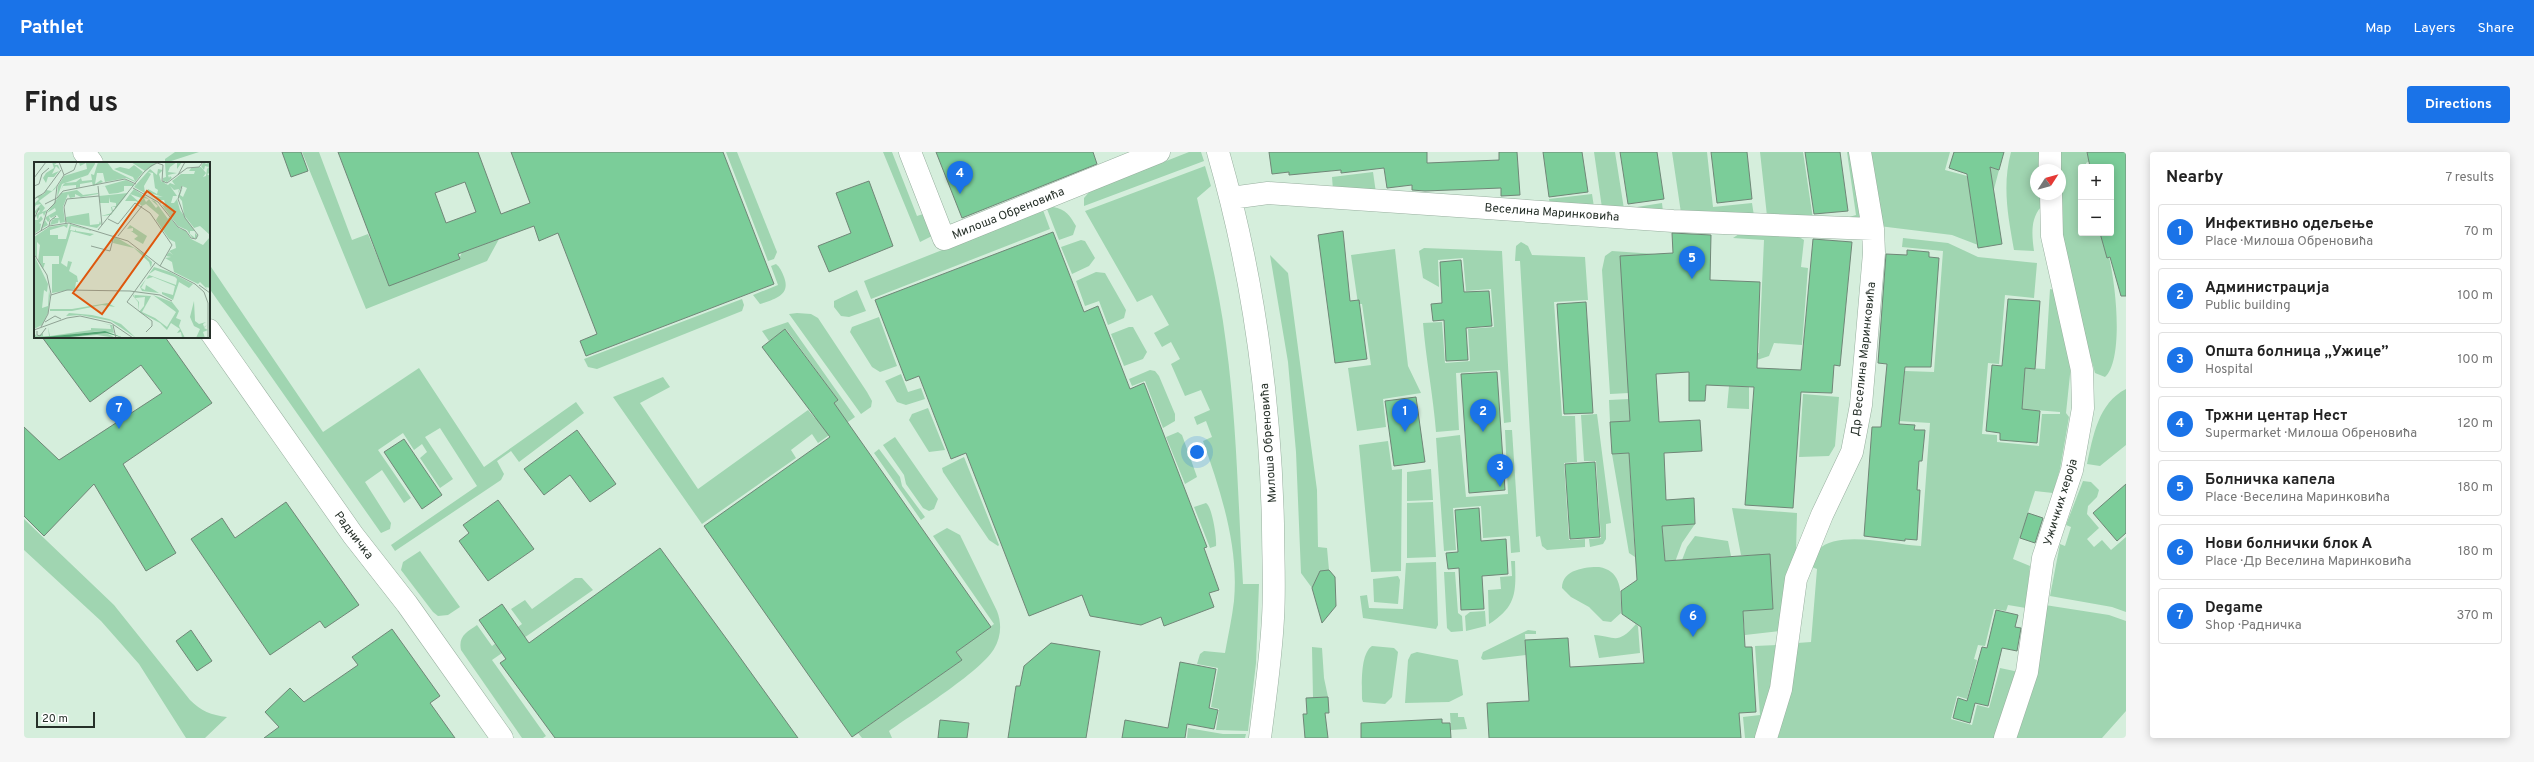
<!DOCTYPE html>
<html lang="en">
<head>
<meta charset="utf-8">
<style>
	body { margin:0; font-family:Overpass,sans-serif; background:#f6f6f6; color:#222 }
	.controls { position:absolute; right:12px; top:12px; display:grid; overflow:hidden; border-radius:4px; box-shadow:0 2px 10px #0003 }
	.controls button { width:36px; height:36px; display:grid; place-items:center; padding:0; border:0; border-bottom:1px solid #e0e0e0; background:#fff; color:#222; font:20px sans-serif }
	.compass { position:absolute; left:2006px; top:12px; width:36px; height:36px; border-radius:50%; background:#fff; box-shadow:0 2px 10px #0003; rotate:54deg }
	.scale { position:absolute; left:12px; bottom:10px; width:59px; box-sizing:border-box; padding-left:4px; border:2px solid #263029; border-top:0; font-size:11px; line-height:14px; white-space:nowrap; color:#263029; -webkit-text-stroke:3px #fff; paint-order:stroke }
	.you { position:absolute; left:1173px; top:300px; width:14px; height:14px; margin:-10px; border:3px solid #fff; border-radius:50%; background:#1a73e8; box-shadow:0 0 0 6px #1a73e833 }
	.badge { display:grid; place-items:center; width:26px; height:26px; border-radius:50%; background:#1a73e8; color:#fff; font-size:13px; font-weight:700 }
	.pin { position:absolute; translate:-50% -33px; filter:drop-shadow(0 1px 2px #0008) }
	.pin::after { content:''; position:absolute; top:21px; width:14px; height:12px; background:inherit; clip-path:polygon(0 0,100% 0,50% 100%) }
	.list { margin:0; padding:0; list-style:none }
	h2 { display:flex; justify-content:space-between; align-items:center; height:52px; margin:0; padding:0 16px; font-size:17px }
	h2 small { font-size:13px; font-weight:400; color:#767676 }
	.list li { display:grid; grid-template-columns:26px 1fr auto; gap:12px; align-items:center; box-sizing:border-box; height:56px; margin:0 8px 8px; padding:0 8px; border:1px solid #e0e0e0; border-radius:4px }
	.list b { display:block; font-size:15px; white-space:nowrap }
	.list p { margin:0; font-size:13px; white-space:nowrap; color:#767676 }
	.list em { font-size:13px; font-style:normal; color:#767676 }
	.map { position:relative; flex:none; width:2102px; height:586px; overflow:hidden; border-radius:4px }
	header { display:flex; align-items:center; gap:24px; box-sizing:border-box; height:56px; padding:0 20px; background:#1a73e8; color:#fff }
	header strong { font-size:19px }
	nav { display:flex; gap:22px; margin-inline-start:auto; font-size:14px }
	.intro { display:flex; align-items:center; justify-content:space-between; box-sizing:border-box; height:96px; padding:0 24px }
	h1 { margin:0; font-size:28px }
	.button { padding:10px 18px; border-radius:4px; background:#1a73e8; color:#fff; font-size:14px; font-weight:700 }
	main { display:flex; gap:24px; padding:0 24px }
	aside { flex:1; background:#fff; border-radius:4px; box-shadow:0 2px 10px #0003 }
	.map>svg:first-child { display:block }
</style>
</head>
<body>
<header>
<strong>Pathlet</strong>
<nav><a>Map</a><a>Layers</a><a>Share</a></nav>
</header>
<div class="intro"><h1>Find us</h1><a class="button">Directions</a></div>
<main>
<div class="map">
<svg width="2102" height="586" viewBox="0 0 2102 586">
	<rect width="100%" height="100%" fill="#d5eedc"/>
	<!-- green -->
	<path fill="#a0d5b1" d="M151,0H175L141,11V7Z
		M278,0H295L328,88L344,82L365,133L435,107L438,100L475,87L463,109L342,157Z
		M702,0H713L753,100L750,107L744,109Z
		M859,0H868L893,64L902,61L908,84L896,90Z
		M1165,0H1177L1180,9L1060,54V46L1066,39Z
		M1570,0H1591L1600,57L1638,51L1639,60L1578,56Z
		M1648,0H1683L1689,55L1728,51L1730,64L1657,61Z
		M1736,0H1779L1789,67L1743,64Z
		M1823,0H1828L1837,67L1822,66L1832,63Z
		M1843,0H1926L1921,18L1958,28L1963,14L1975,18L1970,37L1946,41L1954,93L1928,83L1855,74Z
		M1987,0H2015L2012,42H2016L2017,55C2006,67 2008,84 2010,99L1990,98C1984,64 1978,34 1987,0Z
		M2036,0H2064L2066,9L2062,11L2063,15H2057V81H2078C2091,112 2102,206 2081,225L2071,221L2068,210H2066L2040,98L2037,55Z
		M1181,14L1187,34L1173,46C1184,94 1196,142 1202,191C1213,271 1214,352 1219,432H1235L1232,511L1224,579L1192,578L1195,557L1187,555L1194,516L1173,512L1176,502L1180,499L1201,501C1204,484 1208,466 1210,449C1215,395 1197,340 1179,289L1188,285L1182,269L1173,273L1170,265L1186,258L1177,238L1161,244L1147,212L1156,207L1147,190L1138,195L1130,181L1145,173L1128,143L1113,150L1061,59Z
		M1349,20L1352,41L1309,38L1308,25Z
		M1568,42L1570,55L1526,53L1525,47Z
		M1029,55C1042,57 1046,64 1052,74L1049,83L1035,88L1023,57Z
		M1019,58L1026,77L847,147L840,129Z
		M1715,82L1775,85L1780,88L1777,115L1784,116L1778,193L1750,191L1745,204L1733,208L1704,200L1735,201L1740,88L1709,86Z
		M1879,86L1924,91L1954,105L2013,111L2010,146L1981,143L1975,212L1964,211L1958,282L1973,283V290L2015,294L2018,262H2036V260L1998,257L2001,216L2021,217L2026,137L2031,138L2047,213L2042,261L2045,265L2036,317L2029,341L2011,339L1989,407L2006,414L2002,456L1984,453L1982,459L1970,457L1961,494L1954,493L1950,507L1953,508L1943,547L1933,544L1927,567L1948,573L1953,553L1965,556L1976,516L1995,520L1973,586H1751L1773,491L1787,490L1793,417L1785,414C1788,409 1790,402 1794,398C1814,377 1870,393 1897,394L1906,271L1875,269L1881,219L1910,220L1919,99L1878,95Z
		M1057,88L1061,89L1071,106L1065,114L1048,122L1037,95Z
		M1497,90L1504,94L1508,103L1561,105L1564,148L1530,150L1538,264H1551L1553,310L1540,311L1545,388L1561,387V395L1523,398L1518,394L1516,384L1512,385L1496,109H1491L1492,94Z
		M1400,96L1478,99L1487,270L1480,271L1476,218L1432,221L1435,278L1412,280C1409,243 1402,208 1399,171L1418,170L1421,211L1446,209L1444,177L1470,175L1467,137L1442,139L1439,106L1414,108L1415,135L1399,126L1395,99Z
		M1371,97L1384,214L1397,241L1359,247L1362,275L1333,279L1324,216L1347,213L1338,152H1334L1327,103Z
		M1588,99L1631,102L1605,241L1586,242L1578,118L1581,104Z
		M1246,103L1264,121L1293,338L1294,395L1303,396L1305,418L1288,436L1277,421L1272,300L1264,210Z
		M185,112L299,280L395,216L460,315L552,250L560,261L495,310L487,299L473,309L480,322L477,328L371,399L367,393L453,334L416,276L401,285L429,327L416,336L396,306L403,300L398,292L390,298L379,281L354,298L387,346L380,351L358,318L341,330L367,371L366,377L357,381L185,136Z
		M752,112C756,115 758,120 760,125C767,143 751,147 736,152L729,143L754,133L747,114Z
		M1072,120L1081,121L1102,158L1100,166L1084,173L1075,149L1061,154L1052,129Z
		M833,138L842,159L825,165L817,164L810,155V149Z
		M718,147L720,153L718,159L573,217L564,215L560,207Z
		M773,161L787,162L794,166L843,240L848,249L847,255L837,262L765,162Z
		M855,165L873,214L856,220L848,215L826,180L828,175Z
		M764,170L831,265L794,291L788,282L767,298L772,306L678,372L589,245L639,225L646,235L616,251L674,337L784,258L791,266L814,248L762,177L745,189L738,179Z
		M1105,175H1109L1123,200L1119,207L1100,214L1087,182Z
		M1126,218L1131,219L1135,224L1151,262V269L1139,276L1121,229L1108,234L1105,227Z
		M877,222L884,240L897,236L901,247L882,253L873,250L861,229Z
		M1705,234L1725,235V257L1703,256Z
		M2102,237V293L2076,314L2063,312C2069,285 2074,251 2102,237Z
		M1779,242L1815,245L1811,294L1805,304L1775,305Z
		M1605,247L1606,269L1586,270L1585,248Z
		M904,256L921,298L905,300L885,268L888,262Z
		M1573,262L1587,371L1582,372V387L1579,392L1566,395L1565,387L1577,386L1572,309H1560L1557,263Z
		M1481,278H1488L1496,400L1487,401L1486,384L1459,386L1457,354L1429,356L1432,398L1420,399L1412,286L1436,283L1442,345L1484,342Z
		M1154,280L1158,283L1172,322L1173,325L1161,332L1142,285Z
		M871,285L914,347L910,357L905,359L899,356L882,332L880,323L859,293Z
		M1364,289L1368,318L1378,317L1377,419L1347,420L1335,293Z
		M855,297L876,325L878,334L901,365L897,368L850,301Z
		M1605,301L1611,405L1605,401L1588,302Z
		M940,305L975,393L974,394L965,388L919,320L918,316Z
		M1407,317L1409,348L1383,349V320Z
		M2059,329L2067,330L2075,338L2073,345L2064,354L2063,362L2075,376L2063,387L2070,395L2078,388L2087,398L2102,385V460L2088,455L2026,444L2036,392L2041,394L2047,375L2042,373Z
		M1409,350L1412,405L1383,406V351Z
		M1182,351C1188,354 1193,386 1192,394L1186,396L1170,355Z
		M1708,356L1773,361L1772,401L1757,479L1721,483L1719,459L1749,457L1746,403H1717Z
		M0,367L90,453L166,548C177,559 187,563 203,565L181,586H162L115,512L77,469L0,398Z
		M1671,372L1658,391L1651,410H1641L1638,374Z
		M923,376L936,383L973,459C978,472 977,485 970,497C955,521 890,561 865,579L868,586H838L834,581L938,508L932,500L970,472L909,384Z
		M1671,384L1704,389L1707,404L1658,408L1663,395Z
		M396,399L436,455L424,463L414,464L409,460L377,418L379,410Z
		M1487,409H1491C1492,440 1493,454 1465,472L1464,438L1477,437L1476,425L1488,424Z
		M1412,410L1414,473L1412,477L1339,466L1336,444L1343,443L1345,456L1379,457L1382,411Z
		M1575,415C1599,419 1597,442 1597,461L1587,470L1579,469L1565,455L1547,445L1538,436C1538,417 1562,415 1575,415Z
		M1420,420H1431L1434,461L1438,464L1439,479L1427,480L1423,476Z
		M1374,424L1376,428L1374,452L1350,450L1349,427Z
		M551,426H558L569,438L468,508L522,584L519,586H498L437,498C434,484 443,480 453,473L468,494L498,472L487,457L501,448L508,457Z
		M2021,453L2085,463L2102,469V559L2078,586H1991Z
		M1461,459L1462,474L1442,479L1441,464L1446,460Z
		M1612,472L1614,474L1616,501L1575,506L1570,483C1591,484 1593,494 1612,472Z
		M1504,478L1512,479V482H1501L1502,503L1459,508L1457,506L1459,500Z
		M1753,480H1757L1756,499L1733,586H1721L1719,565L1736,563L1731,494L1753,493Z
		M1348,494L1370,496L1374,500L1368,545L1361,552L1339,550L1338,547C1338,533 1336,502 1348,494Z
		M1288,495L1298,496L1300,526L1304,545L1289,546Z
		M1393,500L1434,508L1439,543L1425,550L1381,551L1384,508L1387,502Z
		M1426,561H1434V565H1440L1443,577L1427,578Z
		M1164,576L1199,582H1222L1221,586H1163Z"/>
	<!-- building -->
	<path fill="#7bcd99" stroke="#708677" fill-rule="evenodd" d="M258,0H277L284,19L267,25Z
		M314,0H454L477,62L506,51L487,0H699L750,132L562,204L556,189L573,182L534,81L515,89L510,74L434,102L436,107L365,134ZM441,30L452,60L422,71L411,41Z
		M912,0H1069L1073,12L938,66Z
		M1245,0H1403V11L1475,8V0H1493L1496,43L1477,44V36L1401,39L1388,38V33L1363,36L1360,16L1317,21V18L1265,23V20L1248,22Z
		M1519,0H1558L1564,40L1525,45Z
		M1596,0H1633L1640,47L1604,52Z
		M1687,0H1723L1728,47L1693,51Z
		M1781,0H1816L1824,59L1790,62Z
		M1930,0H1980L1975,18L1966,15L1978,92L1954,96L1943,22L1925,16Z
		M2063,0H2102V144H2097L2086,105L2083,106L2076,81H2087V15H2066Z
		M845,29L869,94L805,120L794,94L827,81L812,41Z
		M1319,79L1326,149L1335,148L1343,207L1311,211L1294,83Z
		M1029,80L1060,160L1074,154L1106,237L1120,231L1183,395L1180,396L1195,438L1185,441L1190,455L1140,474L1137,465L1117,473L1066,464L1058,443L1005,464L942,301L927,307L895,224L882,229L851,148Z
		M1648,81L1687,83L1686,128L1736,130L1733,216L1777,218L1789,87L1828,90L1816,214L1810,213L1808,241L1777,240L1769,356L1721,353L1730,235L1682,233L1681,249H1665V220L1632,222L1635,270L1676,268L1678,299L1640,301L1642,348L1670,346L1671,372L1638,374L1641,409L1746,402L1749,457L1719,459L1721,495H1728L1732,560L1715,561L1717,586H1465L1463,551L1505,549L1501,488L1544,486L1546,515L1620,511L1617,475L1598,462L1597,439L1613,428L1605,301L1588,302L1586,270L1606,269L1596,104L1649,101Z
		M1883,98L1905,100V105L1915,106L1907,215H1881L1875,272L1891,273L1890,278H1901L1898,309H1895L1893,338H1896L1893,388L1881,387V389L1840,384L1848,275H1857L1863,212L1854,211L1862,102L1883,103Z
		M1437,108L1440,140L1465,139L1468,174L1442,176L1444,208L1422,209L1420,168L1409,169L1407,152L1418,151L1416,110Z
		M1984,147L2016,149L2011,217L2001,216L1998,257L2016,259L2013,291L1976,288V281L1962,279L1968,213L1978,214Z
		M1562,150L1569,261L1540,262L1533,152Z
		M761,177L814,248L810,251L967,475L932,500L938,508L828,585L680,374L806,285L738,195Z
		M18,185H141L188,251L99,312L152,401L122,419L70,332L20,384L0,364V275L35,308L138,241L117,213L66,250Z
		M1473,220L1481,338L1445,341L1437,222Z
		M1392,245L1401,310L1370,314L1361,249Z
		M553,278L592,332L566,350L546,323L520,343L500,317Z
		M380,287L418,343L398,357L360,300Z
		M1571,310L1576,385L1546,387L1541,312Z
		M2102,332V381L2093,389L2069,361Z
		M474,348L510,397L464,429L435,389L445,381L439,373Z
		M262,350L335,453L301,476L296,469L246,503L167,387L198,366L211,386Z
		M1455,356L1457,389L1482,387L1484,422L1458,424L1460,457L1437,458L1435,416L1424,417L1422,401L1434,400L1431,358Z
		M2004,361L2019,366L2011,391L1996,386Z
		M636,396L707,493L774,586H531L476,511L482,507L455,468L478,452L505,491Z
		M1305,418L1311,425L1312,454L1298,471L1288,436L1296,419Z
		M1972,458L1994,463L1991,475L1997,476L1993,499L1978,496L1964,554L1951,551L1946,571L1929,566L1934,546L1943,549L1958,495L1963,496Z
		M368,477L416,544L406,551L431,586H240L255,575L241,560L266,536L280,550L334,513L328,505Z
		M167,478L188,509L173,519L152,489Z
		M1027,491L1076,499L1062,586H984L992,534H996L1000,514Z
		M1156,510L1192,517L1185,556L1194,558L1190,577L1163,572L1161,586H1098L1101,568L1144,576Z
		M1304,545L1305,561H1301L1304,586H1281L1279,562H1283L1282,546Z
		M1418,567V571H1426L1427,586H1337V571Z
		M916,568L945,571L943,586H914Z"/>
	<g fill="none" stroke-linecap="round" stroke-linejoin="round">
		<defs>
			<path id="minor" d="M60,0L68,11
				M886,0L920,87L1135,0
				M1194,0C1229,122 1246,246 1249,372C1249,403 1251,435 1249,466C1247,506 1241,546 1236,586
				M2026,0V18
				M1207,46L1244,41L1649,69L1849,77
				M185,178L329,383L383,452L478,586
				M1742,586L1757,537L1772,427L1798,363L1828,300L1837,253L1850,101L1849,77L1836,0
				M1981,586L2003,520L2019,406L2048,318L2059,256L2058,218L2028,84L2027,42"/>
		</defs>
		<!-- minor casing -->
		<use href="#minor" stroke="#98af9f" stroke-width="23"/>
		<!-- minor -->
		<use href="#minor" stroke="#fff" stroke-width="22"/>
	</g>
	<g text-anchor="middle" stroke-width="3" stroke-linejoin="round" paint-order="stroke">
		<!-- street labels -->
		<g font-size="12" fill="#263029" stroke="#fff">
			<text transform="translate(1528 60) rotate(4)" y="4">Веселина Маринковића</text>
			<text transform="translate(984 61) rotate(-22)" y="4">Милоша Обреновића</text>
			<text transform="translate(1839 207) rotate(-84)" y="4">Др Веселина Маринковића</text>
			<text transform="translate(1244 291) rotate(-94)" y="4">Милоша Обреновића</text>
			<text transform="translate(2036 350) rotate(-73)" y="4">Ужичких хероја</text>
			<text transform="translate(330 383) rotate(53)" y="4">Радничка</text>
		</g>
	</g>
	<!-- overview -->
	<g transform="translate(10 10)">
		<rect width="176" height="176" fill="#d5eedc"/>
		<path d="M18,0H24L20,3H24L26,8L22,4L18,12L25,9L20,15H14L12,21L9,16L12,11L20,6ZM45,0H61V2L54,13L28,22L23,36L24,24L30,14L53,7L52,1L46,4ZM64,0H73L79,8L101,19L99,15L80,7L86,5L95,7L100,3L109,10L101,20L92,16L71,20L69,11H63L61,22L67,18L69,20L59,24L58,20L46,22V25L42,26V23L29,24L27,28L29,23L31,21L42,20L47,16L48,19L58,18L57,12L60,13ZM97,0H148L143,7V0L136,5L134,10L143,11L134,13L135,16L136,14L138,16L132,21V19L129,21V16L132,15L131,1H123L111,9ZM170,0L172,2L176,0V11L173,12L176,14V73L166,64L160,66L150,53L148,39L144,34L149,25L146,33L149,35L153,26L148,24L144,31L145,27L140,28L136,24L143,34H139L137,41H140L143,37L146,48L161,69H156V72L161,76V71L163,73V76L159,77L153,68L144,64L130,46L128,43L132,44L130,38H127V42L121,34L129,35L113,30L114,27L123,32L124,28L121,26L119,11L114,10L117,12L110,24L111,31L123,38L100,25L116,7L123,13L124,7L129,8L125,12L127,19L134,23L136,21L141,23L138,19L147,12H160L161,9H155L158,5H167L172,11L169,15L172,14L173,7L175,5L171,4L170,8L167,4ZM92,18L100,22L99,24H90V29L84,31L75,32L71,24L67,25ZM23,23L21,27L5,39L11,46L8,50L13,48L10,54L9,51L5,53L4,58L7,54L9,57L5,61L7,62L6,68L0,72V58H4L2,53L6,49L5,48L1,52V49L7,42L2,43L0,47V42L5,37L3,35L0,38L3,34L10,32L12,28L18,29ZM100,27L115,37L110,36L112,40L115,37L122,46L124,44L117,38L121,39L134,57L135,55L146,67L151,68L157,77L169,83L176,75V126L172,125L173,127L166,120L164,122L140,110L138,100L131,96L137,95L132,94L135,90L139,93L135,89L142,86L141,80L135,77L122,58L125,53L112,42L108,44L102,39H91L96,32L105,40L109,37V35L107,36L96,32ZM43,28L49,33L64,31V32L47,35L41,32V35L36,36L34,32L29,45L31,60L26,61L25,57L24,61L16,63L18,58H21L18,57L19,56H25L23,53L17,56L15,54L16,58L14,60L12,57L11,58L14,63L7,67L12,55L22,49L21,46L13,51L27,31ZM94,31L77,53L67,54L78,51L81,47V45H78L79,49L78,50L77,45L82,44V41L76,40L75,35V41H66L65,34ZM55,51L56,63L65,62L66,59L67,62L63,66L32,60V55ZM34,62L33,66L30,64L16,68V73H24V77H32L36,62L59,69L37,64L36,68L41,69L42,67V69L60,72L56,74L37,69L27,101L33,105L34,99L38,100L35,109L43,114L44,120H42L41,127L18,131V102H25V94H9V101H11L9,107L4,99L6,83L3,80V97L0,90V75L15,65ZM96,63L113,74L109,82L100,77L104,74L97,69H99V66L93,67ZM80,74L109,91L118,100L117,106L115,100L100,86L79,81ZM0,93L14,122L13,130L10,128L8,146L14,144L15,128L16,134L14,151L8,163L0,167ZM120,105L136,110L159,122L155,126L145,120L139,138L128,132V130L139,133L141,124L119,115L112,117L107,126L111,128L112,123L125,131L108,129L106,125L115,113L142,123L143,117L141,115L121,108L115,112ZM100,132L101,136V133L117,134L108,150L121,156L133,165L142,150L119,133L138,140L145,149L142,156L147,158L145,164L151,176H148L147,170L143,171L146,167L137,161L133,168L126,161L105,150L110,144L111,135L101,136L105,140L104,149V140L99,134ZM160,139L161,159L165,162L172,160L169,162L170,165L173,163L170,166L174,168L169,170L171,176H162L166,167L160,164L156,155ZM74,141L81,145L68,143L38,149H16V147H38ZM35,151L58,153L75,157L87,162L102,176L77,159L46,153L32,154ZM68,161L78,163L80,171L67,169L17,175L0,176V172L4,174L9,171V174H15L14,165L16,174L57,168V166L77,167L76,163ZM72,171L82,176L63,173L27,176Z" fill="#a0d5b1"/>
		<path d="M71,169L90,176L72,171L27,176H0Z" fill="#54a674"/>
		<path fill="none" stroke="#8fa294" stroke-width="1" d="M25,0L30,13M30,13L40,8L43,0M144,13L151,0M0,16L12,0M0,24L5,22L8,12L15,6M64,24L68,63M99,26L124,40L144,65L152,69L157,76L162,77L164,73L151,56L144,37L148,24M0,37L10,31L27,8M11,42L23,36L29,29L91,17L102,22M0,57L5,46M74,57L84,62L101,41L116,51L138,83L126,104M32,61L30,45L33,37L65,34M15,64L16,59L22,54M64,68L110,10L117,4L123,1L129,3L128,19L133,21L153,6L165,5L169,0M7,69L13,49L21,41L23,24L30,13M0,73L15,64L35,61L94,79L126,104L161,122L170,130L174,141V176M84,74L108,44M57,84L76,89L80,73M0,92L13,113L17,132L14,152L7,165M165,123L176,131M17,133L33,128L96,129L126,133L138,139M11,160L21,154L27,157M79,163L82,176M0,168L33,156L46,154L77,161L99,176M3,169V173L6,174L12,166M112,170L118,164V159L93,140L121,101"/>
		<path fill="#de570d" fill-opacity="0.15" stroke="#de570d" stroke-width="2" d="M113,29L141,50L68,152L39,131Z"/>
		<rect width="176" height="176" fill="none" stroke="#263029" stroke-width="2"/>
	</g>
</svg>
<div class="controls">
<button>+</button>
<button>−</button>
</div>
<svg class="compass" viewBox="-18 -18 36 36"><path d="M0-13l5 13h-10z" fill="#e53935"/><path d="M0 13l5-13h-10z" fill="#767676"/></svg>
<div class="scale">20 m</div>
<div class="you"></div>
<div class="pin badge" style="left:1381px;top:280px">1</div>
<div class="pin badge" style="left:1459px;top:280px">2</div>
<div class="pin badge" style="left:1476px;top:335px">3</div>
<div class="pin badge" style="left:936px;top:42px">4</div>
<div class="pin badge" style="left:1668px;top:127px">5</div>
<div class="pin badge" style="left:1669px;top:485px">6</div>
<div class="pin badge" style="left:95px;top:277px">7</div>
</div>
<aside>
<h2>Nearby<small>7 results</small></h2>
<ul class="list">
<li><span class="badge">1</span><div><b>Инфективно одељење</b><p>Place · Милоша Обреновића</p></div><em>70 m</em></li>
<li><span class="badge">2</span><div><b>Администрација</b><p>Public building</p></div><em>100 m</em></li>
<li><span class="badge">3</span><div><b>Општа болница „Ужице”</b><p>Hospital</p></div><em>100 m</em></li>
<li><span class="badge">4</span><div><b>Тржни центар Нест</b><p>Supermarket · Милоша Обреновића</p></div><em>120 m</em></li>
<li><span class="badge">5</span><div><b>Болничка капела</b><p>Place · Веселина Маринковића</p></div><em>180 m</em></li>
<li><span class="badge">6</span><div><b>Нови болнички блок А</b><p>Place · Др Веселина Маринковића</p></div><em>180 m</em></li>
<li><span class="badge">7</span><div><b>Degame</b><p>Shop · Радничка</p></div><em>370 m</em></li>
</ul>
</aside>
</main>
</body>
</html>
